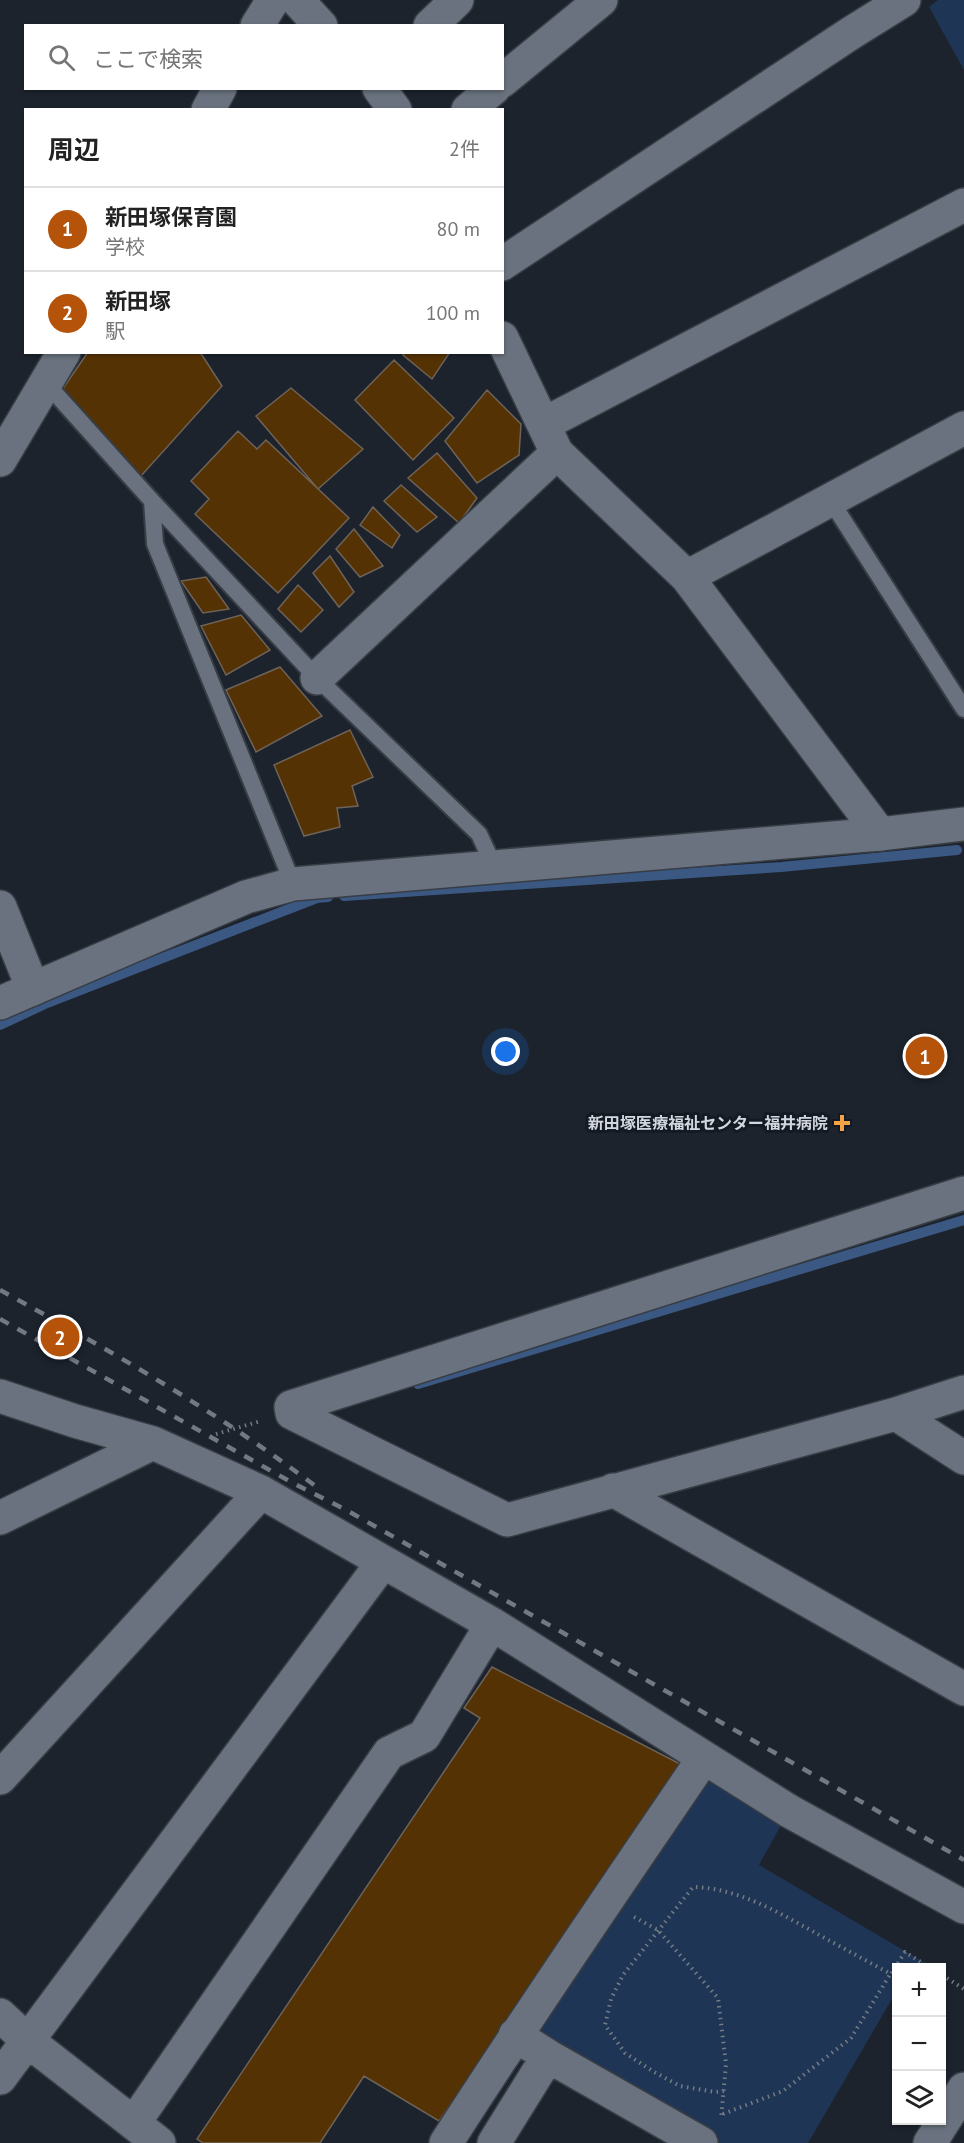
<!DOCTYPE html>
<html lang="ja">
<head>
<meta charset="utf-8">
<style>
	body { margin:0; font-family:"PT Sans","Noto Sans JP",sans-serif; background:#f2f2f2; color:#222 }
	.controls { position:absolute; right:18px; bottom:18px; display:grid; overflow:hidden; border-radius:0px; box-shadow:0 2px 4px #0004 }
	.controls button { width:54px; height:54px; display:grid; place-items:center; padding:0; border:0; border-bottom:2px solid #e0e0e0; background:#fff; color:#222; font:30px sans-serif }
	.you { position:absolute; left:506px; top:1052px; width:21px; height:21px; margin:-15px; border:4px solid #fff; border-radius:50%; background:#1a73e8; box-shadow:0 0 0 9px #1a73e833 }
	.badge { display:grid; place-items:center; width:39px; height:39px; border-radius:50%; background:#b45309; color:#fff; font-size:20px; font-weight:700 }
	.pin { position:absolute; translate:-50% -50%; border:3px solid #fff; box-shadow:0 2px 6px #0006 }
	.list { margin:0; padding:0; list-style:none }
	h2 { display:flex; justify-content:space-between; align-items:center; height:78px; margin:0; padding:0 24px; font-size:26px }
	h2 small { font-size:20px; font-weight:400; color:#767676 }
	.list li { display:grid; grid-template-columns:39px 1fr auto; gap:18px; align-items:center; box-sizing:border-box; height:84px; padding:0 24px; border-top:2px solid #e0e0e0 }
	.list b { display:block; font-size:22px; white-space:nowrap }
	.list p { margin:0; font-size:20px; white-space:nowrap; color:#767676 }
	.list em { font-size:20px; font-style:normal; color:#767676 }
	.icon { flex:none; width:33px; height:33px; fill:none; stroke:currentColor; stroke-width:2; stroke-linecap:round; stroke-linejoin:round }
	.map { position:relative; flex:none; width:964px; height:2143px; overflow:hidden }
	.search { position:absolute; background:#fff; box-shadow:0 2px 4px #0004; left:24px; top:24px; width:480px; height:66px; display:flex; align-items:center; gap:15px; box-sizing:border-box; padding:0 21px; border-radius:0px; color:#767676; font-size:22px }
	.panel { position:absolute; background:#fff; box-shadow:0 2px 4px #0004; left:24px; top:108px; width:480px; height:246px; border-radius:0px }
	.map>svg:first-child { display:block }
</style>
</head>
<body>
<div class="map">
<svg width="964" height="2143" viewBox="0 0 964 2143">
	<rect width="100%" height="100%" fill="#1c232d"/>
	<!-- green -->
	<path fill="#1e3555" d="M938,0H964V70L929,7Z
		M703,1759L789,1811L759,1865L932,1967L896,1968V1992L808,2143H701L516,2035Z"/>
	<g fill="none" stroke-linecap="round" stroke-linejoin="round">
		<!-- stream -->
		<path stroke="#3a5881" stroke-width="10" d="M344,896L781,867L957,850
			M0,1025L47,1003L317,898L328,897
			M418,1384L964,1220"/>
	</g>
	<!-- building -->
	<path fill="#553203" stroke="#6e6359" stroke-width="1.5" d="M88,352H200L222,386L141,476L62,390Z
		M405,352H450L432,379L403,355Z
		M394,360L454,418L413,460L355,400Z
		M291,388L363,449L318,489L256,416Z
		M487,390L521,424L519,455L477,483L445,441Z
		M238,431L257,449L266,440L349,518L278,593L195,514L209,499L191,481Z
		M437,453L477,498L459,523L408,478Z
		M401,485L437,517L417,532L384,501Z
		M373,507L400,535L392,548L360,525Z
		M354,529L383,566L360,577L336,549Z
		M330,556L354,592L339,607L313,573Z
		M206,577L229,609L203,613L181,581Z
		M298,585L323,610L301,632L278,609Z
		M241,615L270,650L226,675L201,626Z
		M280,667L322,716L256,752L226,690Z
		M350,730L373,777L352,786L358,806L337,808L340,827L304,836L274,765Z
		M492,1667L686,1767L439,2121L364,2076L320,2143H203L197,2139L480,1718L464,1708Z"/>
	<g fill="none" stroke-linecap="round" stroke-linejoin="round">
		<defs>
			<path id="lane" d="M46,383L152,501L317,678L479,834L494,866
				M152,501L155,544L293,884
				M831,501L964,709"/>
			<path id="street" d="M297,0L321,26
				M257,26L273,0
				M430,26L457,0
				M502,81L601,0
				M379,88L395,110
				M208,110L220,88
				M468,110L494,88
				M502,264L851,33L904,0
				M502,338L557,453L687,577L880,834
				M544,424L964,205
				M0,460L64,352
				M687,577L964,428
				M317,678L557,453
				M0,907L33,989
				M964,1193L291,1407L292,1413L507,1520L896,1414L964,1392
				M0,1396L75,1421L153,1443L261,1492L492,1624L789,1811L964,1907
				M896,1414L964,1458
				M613,1490L964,1689
				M0,1518L153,1443
				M0,1778L261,1492
				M0,2015L28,2041L159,2143
				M515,2035L548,2056L701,2143
				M0,2078L383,1562
				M134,2123L389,1753L424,1736L492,1624
				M446,2143C529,2013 617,1886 703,1759
				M494,2143L548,2056
				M930,2143L964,2089"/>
			<path id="secondary" d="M0,1003L246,897L293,884L880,834L964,824"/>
		</defs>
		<!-- lane casing -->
		<use href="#lane" stroke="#383d45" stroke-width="20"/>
		<!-- street casing -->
		<use href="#street" stroke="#383d45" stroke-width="36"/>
		<!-- secondary casing -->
		<use href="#secondary" stroke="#383d45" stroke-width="36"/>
		<!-- path -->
		<path stroke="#767c84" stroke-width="4" stroke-dasharray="1.5 4.5" stroke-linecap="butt" d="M216,1434L261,1421
			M634,1917L658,1930L718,1998L726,2064L721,2119
			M942,1975L964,1989
			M724,2091L715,2092L680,2086L654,2072L625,2053L605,2025L611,1999L623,1975L693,1887C737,1888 776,1911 814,1932C839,1946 865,1960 891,1974L905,1952L930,1968
			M723,2114L783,2091L851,2038L891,1973"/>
		<!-- lane -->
		<use href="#lane" stroke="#69727e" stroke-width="16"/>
		<!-- street -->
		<use href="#street" stroke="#69727e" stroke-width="33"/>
		<!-- secondary -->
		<use href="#secondary" stroke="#69727e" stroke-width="33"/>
		<!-- rail -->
		<path stroke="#737981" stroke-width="4.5" stroke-dasharray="10 10" stroke-linecap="butt" d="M0,1290C111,1351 221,1414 322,1491
			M0,1319L291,1482L348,1511L964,1860"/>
	</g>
	<!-- markers -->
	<path fill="#f5a345" stroke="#131a23" stroke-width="2" d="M839 1114h6v6h6v6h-6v6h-6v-6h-6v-6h6z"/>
	<g text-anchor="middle" stroke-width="6" stroke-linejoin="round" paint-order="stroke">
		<!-- poi labels -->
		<g font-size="16" font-weight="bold" fill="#d3d8df" stroke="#131a23" text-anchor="end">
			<text x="828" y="1129">新田塚医療福祉センター福井病院</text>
		</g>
	</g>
</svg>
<div class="controls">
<button>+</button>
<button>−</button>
<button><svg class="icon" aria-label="layers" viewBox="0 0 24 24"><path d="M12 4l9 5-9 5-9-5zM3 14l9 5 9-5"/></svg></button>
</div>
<div class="you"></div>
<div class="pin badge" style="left:925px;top:1056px">1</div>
<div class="pin badge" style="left:60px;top:1337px">2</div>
<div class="search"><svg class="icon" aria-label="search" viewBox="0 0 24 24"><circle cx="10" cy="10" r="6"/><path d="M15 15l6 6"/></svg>ここで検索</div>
<section class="panel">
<h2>周辺<small>2件</small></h2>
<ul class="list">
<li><span class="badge">1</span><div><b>新田塚保育園</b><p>学校</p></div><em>80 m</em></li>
<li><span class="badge">2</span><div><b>新田塚</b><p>駅</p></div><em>100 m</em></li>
</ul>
</section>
</div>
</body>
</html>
